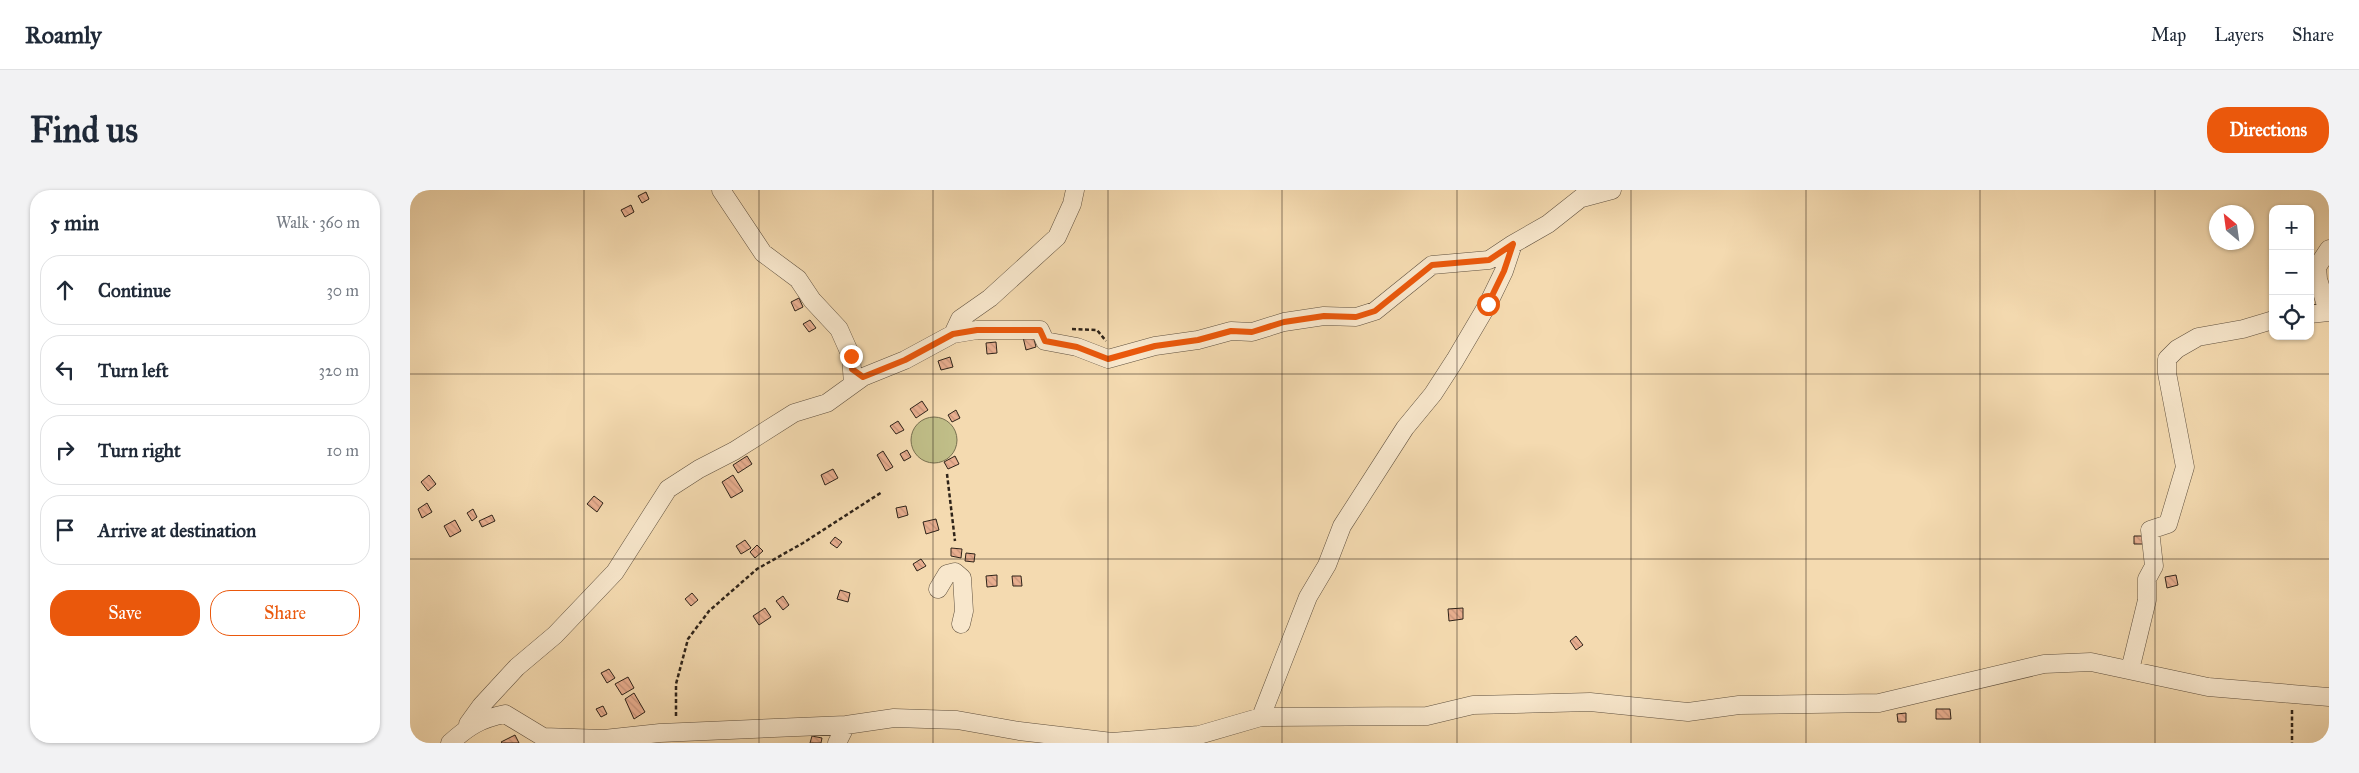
<!DOCTYPE html>
<html lang="en">
<head>
<meta charset="utf-8">
<style>
	body { margin:0; font-family:"IM FELL Great Primer",serif; background:#f2f2f3; color:#1f2937 }
	.controls { position:absolute; right:15px; top:15px; display:grid; overflow:hidden; border-radius:10px; box-shadow:0 1px 4px #0004 }
	.controls button { width:45px; height:45px; display:grid; place-items:center; padding:0; border:0; border-bottom:1px solid #e0e1e3; background:#fff; color:#1f2937; font:25px sans-serif }
	.compass { position:absolute; left:1799px; top:15px; width:45px; height:45px; border-radius:50%; background:#fff; box-shadow:0 1px 4px #0004; rotate:331deg }
	.stop { position:absolute; width:15px; height:15px; margin:-11px; border:4px solid #ea580c; border-radius:50%; background:#fff }
	.stop.end { background:#ea580c; border-color:#fff; box-shadow:0 1px 5px #0008 }
	.list { margin:0; padding:0; list-style:none }
	h2 { display:flex; justify-content:space-between; align-items:center; height:65px; margin:0; padding:0 20px; font-size:21px }
	h2 small { font-size:16px; font-weight:400; color:#747a83 }
	.list li { display:grid; grid-template-columns:32px 1fr auto; gap:15px; align-items:center; box-sizing:border-box; height:70px; margin:0 10px 10px; padding:0 10px; border:1px solid #e0e1e3; border-radius:20px }
	.list b { display:block; font-size:19px; white-space:nowrap }
	.list em { font-size:16px; font-style:normal; color:#747a83 }
	.actions { display:flex; gap:10px; padding:15px 20px }
	.actions a { flex:1; padding:11px 0; border:1px solid #ea580c; border-radius:20px; text-align:center; font-size:18px; color:#ea580c }
	.actions .main { background:#ea580c; color:#fff }
	.icon { flex:none; width:28px; height:28px; fill:none; stroke:currentColor; stroke-width:2; stroke-linecap:round; stroke-linejoin:round }
	.map { position:relative; flex:none; width:1919px; height:553px; overflow:hidden; border-radius:20px }
	header { display:flex; align-items:center; gap:30px; box-sizing:border-box; height:70px; padding:0 25px; background:#fff; border-bottom:1px solid #e0e1e3 }
	header strong { font-size:24px }
	nav { display:flex; gap:28px; margin-inline-start:auto; font-size:18px }
	.intro { display:flex; align-items:center; justify-content:space-between; box-sizing:border-box; height:120px; padding:0 30px }
	h1 { margin:0; font-size:35px }
	.button { padding:12px 22px; border-radius:20px; background:#ea580c; color:#fff; font-size:18px; font-weight:700 }
	main { display:flex; gap:30px; padding:0 30px }
	aside { flex:1; background:#fff; border-radius:20px; box-shadow:0 1px 4px #0004 }
	.map>svg:first-child { display:block }
</style>
</head>
<body>
<header>
<strong>Roamly</strong>
<nav><a>Map</a><a>Layers</a><a>Share</a></nav>
</header>
<div class="intro"><h1>Find us</h1><a class="button">Directions</a></div>
<main>
<aside>
<h2>5 min<small>Walk · 360 m</small></h2>
<ul class="list">
<li><svg class="icon" aria-label="ahead" viewBox="0 0 24 24"><path d="M12 20V5M6 11l6-6 6 6"/></svg><div><b>Continue</b></div><em>30 m</em></li>
<li><svg class="icon" aria-label="left" viewBox="0 0 24 24"><path d="M17 20v-9H6M10 6l-5 5 5 5"/></svg><div><b>Turn left</b></div><em>320 m</em></li>
<li><svg class="icon" aria-label="right" viewBox="0 0 24 24"><path d="M7 20v-9h11M14 6l5 5-5 5"/></svg><div><b>Turn right</b></div><em>10 m</em></li>
<li><svg class="icon" aria-label="arrive" viewBox="0 0 24 24"><path d="M6 21V4h12l-3 4 3 4H6"/></svg><div><b>Arrive at destination</b></div></li>
</ul>
<div class="actions"><a class="main">Save</a><a>Share</a></div>
</aside>
<div class="map">
<svg width="1919" height="553" viewBox="0 0 1919 553">
	<defs>
		<pattern id="building-back-hatch" width="6" height="6" patternUnits="userSpaceOnUse" patternTransform="scale(1.25)"><rect width="6" height="6" fill="#e8ae8f"/><path d="M-1 5l2 2M0 0l6 6M5-1l2 2" fill="none" stroke="#c7957b"/></pattern>
	</defs>
	<rect width="100%" height="100%" fill="#f4dab0"/>
	<filter id="stains"><feTurbulence type="fractalNoise" baseFrequency=".004" numOctaves="4"/><feColorMatrix values="0 0 0 0 .2 0 0 0 0 .09 0 0 0 0 .02 0 0 0 .5 -.17"/></filter>
	<radialGradient id="worn" r=".72"><stop offset=".6" stop-color="#630" stop-opacity="0"/><stop offset="1" stop-color="#630" stop-opacity=".3"/></radialGradient>
	<!-- green -->
	<path fill="#c0be88" stroke="#777050" d="M501 250a23 23 0 1 1 46 0a23 23 0 1 1-46 0Z"/>
	<!-- building -->
	<path fill="url(#building-back-hatch)" stroke="#2e2319" d="M236,2L239,9L232,13L228,6Z
		M221,15L224,22L215,27L211,20Z
		M389,108L393,117L385,121L381,112Z
		M400,130L406,138L399,142L393,134Z
		M623,145L626,157L616,160L613,147Z
		M586,152L587,163L577,164L576,153Z
		M540,167L543,177L531,180L528,171Z
		M512,211L518,220L506,228L500,219Z
		M546,220L550,228L542,232L538,225Z
		M488,231L494,240L486,244L480,236Z
		M497,260L501,267L494,271L490,264Z
		M473,261L483,277L476,281L467,265Z
		M337,266L342,274L328,283L323,275Z
		M545,266L549,274L538,279L534,272Z
		M423,279L428,288L415,295L411,285Z
		M19,285L26,294L18,301L11,292Z
		M323,285L333,301L321,308L312,292Z
		M184,306L193,313L187,322L177,314Z
		M17,313L22,322L12,328L8,319Z
		M496,316L498,325L488,328L486,318Z
		M63,319L67,327L62,331L57,323Z
		M82,325L85,331L72,337L69,331Z
		M526,329L529,340L516,344L513,332Z
		M45,330L51,341L40,347L34,336Z
		M1724,346H1736V354H1724Z
		M425,347L432,352L427,358L420,353Z
		M335,350L341,358L331,364L326,356Z
		M347,355L353,361L345,368L340,362Z
		M541,358L552,359L551,368L541,366Z
		M556,363L565,364L564,372L555,371Z
		M511,369L516,376L507,381L503,374Z
		M587,385V396L577,397L576,386Z
		M1766,385L1768,395L1757,398L1755,387Z
		M602,386H611L612,396H603Z
		M430,400L440,403L438,412L427,409Z
		M282,403L288,410L281,416L275,409Z
		M373,406L379,415L373,420L366,411Z
		M355,418L361,427L349,435L343,426Z
		M1053,418V429L1039,431L1038,419Z
		M1166,446L1173,455L1166,460L1160,451Z
		M199,479L205,488L197,493L191,483Z
		M218,487L224,498L212,505L205,494Z
		M224,503L235,522L224,529L215,509Z
		M193,516L197,524L191,527L186,519Z
		M1526,519H1540L1541,529H1526Z
		M1496,523V532H1488L1487,524Z
		M105,545L109,553H92L91,552Z
		M402,546L412,548L411,553H400Z"/>
	<g fill="none" stroke-linecap="round" stroke-linejoin="round">
		<defs>
			<path id="minor" d="M311,0L353,63L388,89L402,110L429,139L441,166L443,194
				M1172,8L1202,0
				M1900,124L1918,122L1908,89L1907,77L1919,59
				M543,144L567,140H630L635,151L667,157L698,169L745,156L788,150L821,141L842,142L874,132L914,126L946,127L965,121L1022,75L1079,70L1103,54
				M528,399L537,384L545,382L552,388L554,421L551,434
				M1720,480L1737,410V389L1744,376L1740,340L1758,334L1775,277L1757,183V169L1767,159L1788,147L1833,139L1863,130
				M851,527L898,407L917,375L932,336L995,238L1023,204L1045,170L1078,114L1094,81L1103,54L1138,34L1181,0
				M58,534L71,516L107,477L145,445L205,382L258,299L289,279L324,261L384,223L417,213L453,187L495,170L543,144L550,129L580,108L647,47L662,14L665,0
				M40,553C59,536 70,529 95,524L133,547L194,549L250,543L436,535L484,528L547,530L609,541L702,552L789,545L851,527L1017,526L1063,515L1180,512L1278,522L1329,515L1469,513L1634,474L1681,472L1798,497L1919,507
				M427,553L436,535"/>
		</defs>
		<!-- minor casing -->
		<use href="#minor" stroke="#60513f" stroke-width="19"/>
		<!-- path -->
		<path stroke="#2e2319" stroke-width="2.5" stroke-dasharray="4 2.5" stroke-linecap="butt" d="M662,139L687,140L696,151
			M537,284L545,351
			M1882,520V553
			M266,526V494L278,449L299,421L347,379L393,353L472,302"/>
		<!-- minor -->
		<use href="#minor" stroke="#f8e7cc" stroke-width="18"/>
	</g>
	<g fill="none" stroke-linecap="round" stroke-linejoin="round">
		<!-- route -->
		<path stroke="#ea580c" stroke-width="6" d="M441,166L442,179L453,187L495,170L543,144L567,140H630L635,151L667,157L698,169L745,156L788,150L821,141L842,142L874,132L914,126L946,127L965,121L1022,75L1079,70L1103,54L1094,81L1078,114"/>
	</g>
	<!-- grid -->
	<path fill="none" stroke="#2e2319" stroke-width="1" stroke-opacity="0.55" d="M174,0V553M349,0V553M523,0V553M698,0V553M872,0V553M1047,0V553M1221,0V553M1396,0V553M1570,0V553M1745,0V553M0,184H1919M0,369H1919"/>
	<rect width="100%" height="100%" filter="url(#stains)"/>
	<rect width="100%" height="100%" fill="url(#worn)"/>
</svg>
<div class="controls">
<button>+</button>
<button>−</button>
<button><svg class="icon" aria-label="locate" viewBox="0 0 24 24"><circle cx="12" cy="12" r="6"/><path d="M12 2v4M12 18v4M2 12h4M18 12h4"/></svg></button>
</div>
<svg class="compass" viewBox="-18 -18 36 36"><path d="M0-13l5 13h-10z" fill="#e53935"/><path d="M0 13l5-13h-10z" fill="#747a83"/></svg>
<div class="stop" style="left:1078px;top:114px"></div>
<div class="stop end" style="left:441px;top:166px"></div>
</div>
</main>
</body>
</html>
